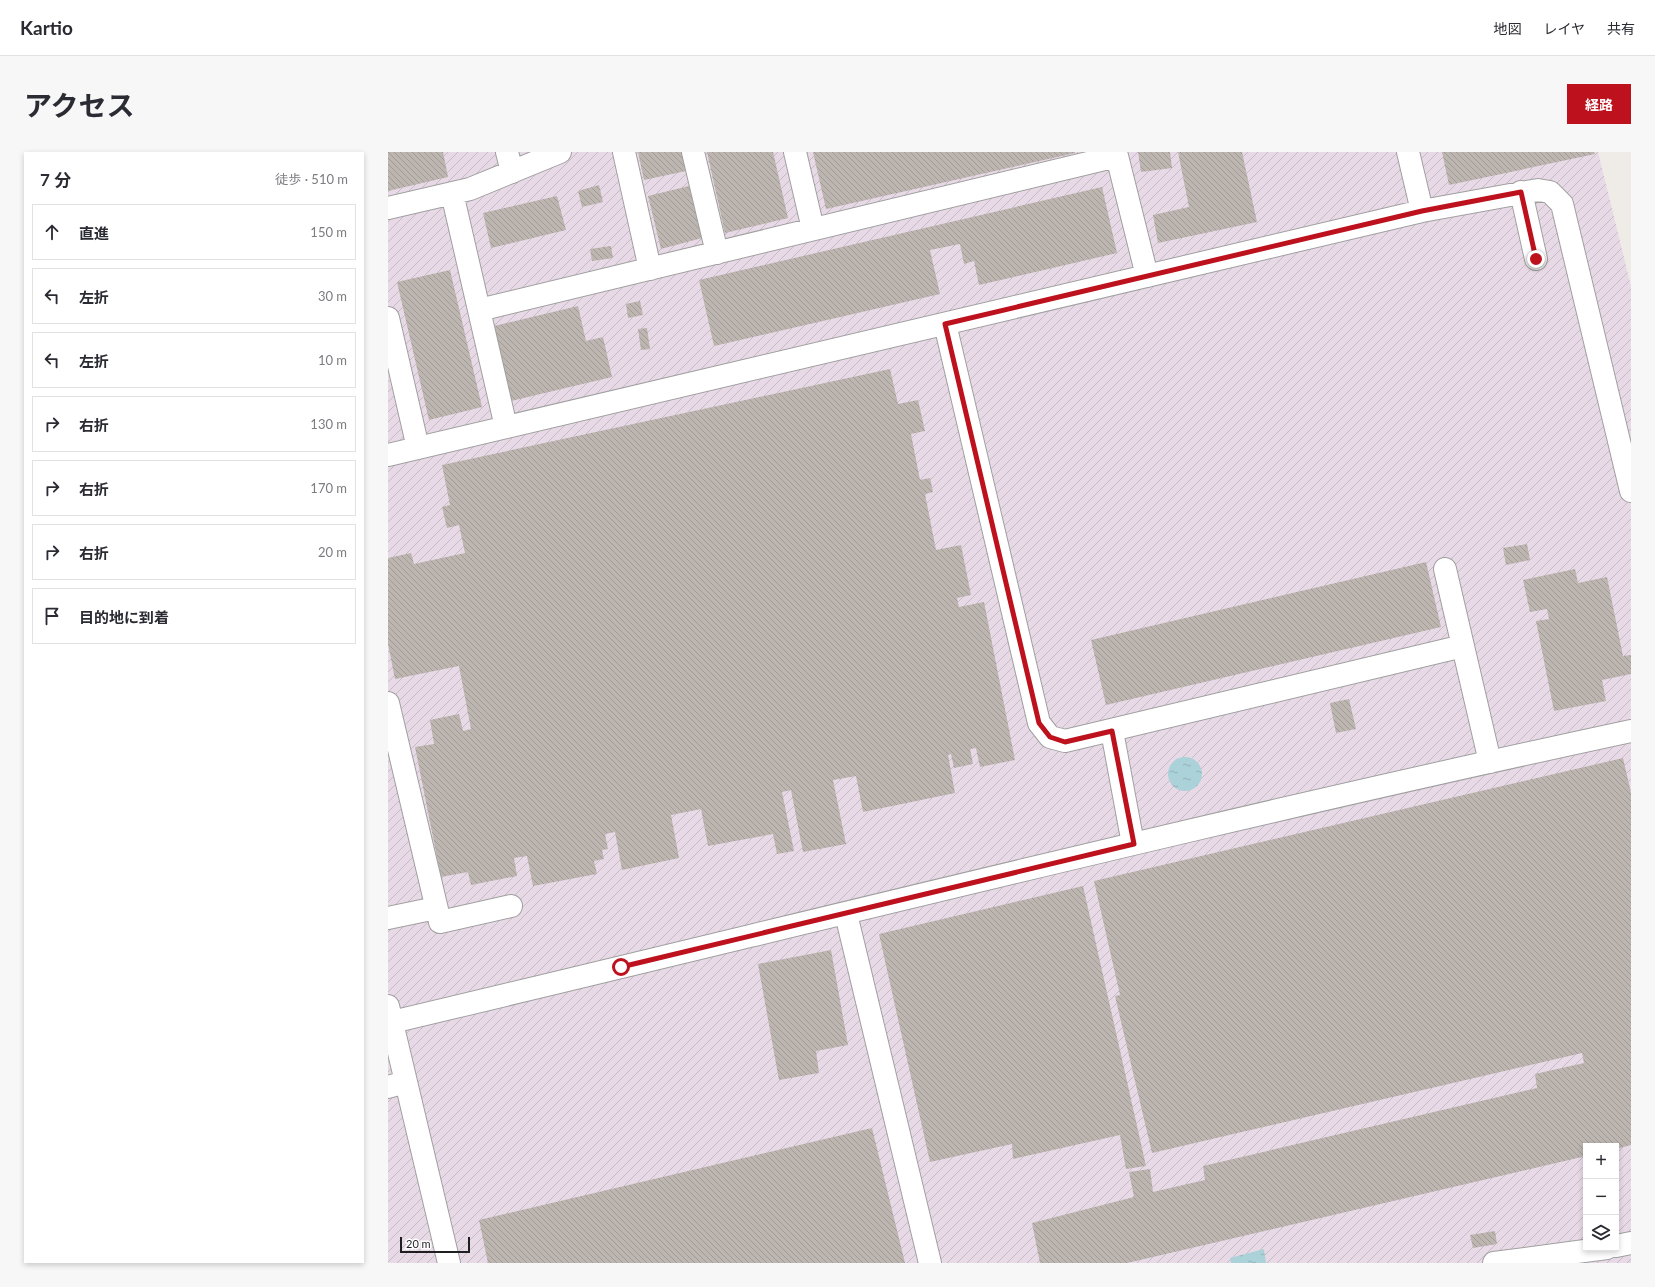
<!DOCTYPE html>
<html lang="ja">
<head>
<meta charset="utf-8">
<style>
	body { margin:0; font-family:Lato,"Noto Sans JP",sans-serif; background:#f7f7f7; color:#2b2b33 }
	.controls { position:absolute; right:12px; bottom:12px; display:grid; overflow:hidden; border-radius:0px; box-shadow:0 2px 6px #0003 }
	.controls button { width:36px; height:36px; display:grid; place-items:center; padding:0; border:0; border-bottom:1px solid #e1e1e2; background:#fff; color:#2b2b33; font:20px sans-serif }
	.scale { position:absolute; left:12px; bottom:10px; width:70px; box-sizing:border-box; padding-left:4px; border:2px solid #1f1f1f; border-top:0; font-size:11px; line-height:14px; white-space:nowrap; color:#1f1f1f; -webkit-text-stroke:3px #fff; paint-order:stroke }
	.stop { position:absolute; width:12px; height:12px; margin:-9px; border:3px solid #bd121d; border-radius:50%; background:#fff }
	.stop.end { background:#bd121d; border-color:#fff; box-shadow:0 1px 4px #0008 }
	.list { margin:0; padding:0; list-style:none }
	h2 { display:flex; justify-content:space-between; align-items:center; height:52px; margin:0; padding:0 16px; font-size:17px }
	h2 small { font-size:13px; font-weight:400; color:#7c7c81 }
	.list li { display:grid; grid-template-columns:26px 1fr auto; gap:12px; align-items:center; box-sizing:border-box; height:56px; margin:0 8px 8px; padding:0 8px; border:1px solid #e1e1e2; border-radius:0px }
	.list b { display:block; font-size:15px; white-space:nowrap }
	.list em { font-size:13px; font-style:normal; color:#7c7c81 }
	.icon { flex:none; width:22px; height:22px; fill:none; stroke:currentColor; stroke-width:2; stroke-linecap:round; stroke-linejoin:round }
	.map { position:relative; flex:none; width:1243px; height:1111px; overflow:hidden; border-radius:0px }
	header { display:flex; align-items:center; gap:24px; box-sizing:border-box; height:56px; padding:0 20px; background:#fff; border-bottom:1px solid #e1e1e2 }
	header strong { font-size:19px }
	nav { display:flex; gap:22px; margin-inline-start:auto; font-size:14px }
	.intro { display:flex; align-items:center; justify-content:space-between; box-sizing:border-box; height:96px; padding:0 24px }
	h1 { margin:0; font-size:28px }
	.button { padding:10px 18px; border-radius:0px; background:#bd121d; color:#fff; font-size:14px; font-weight:700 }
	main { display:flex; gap:24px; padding:0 24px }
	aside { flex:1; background:#fff; border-radius:0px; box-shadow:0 2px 6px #0003 }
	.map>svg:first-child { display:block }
</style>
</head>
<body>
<header>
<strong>Kartio</strong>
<nav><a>地図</a><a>レイヤ</a><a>共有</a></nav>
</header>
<div class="intro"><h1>アクセス</h1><a class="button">経路</a></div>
<main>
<aside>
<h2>7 分<small>徒歩 · 510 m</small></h2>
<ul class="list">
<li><svg class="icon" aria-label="ahead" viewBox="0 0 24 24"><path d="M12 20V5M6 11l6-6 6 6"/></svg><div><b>直進</b></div><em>150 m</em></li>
<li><svg class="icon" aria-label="left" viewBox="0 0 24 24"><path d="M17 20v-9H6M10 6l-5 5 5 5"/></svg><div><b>左折</b></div><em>30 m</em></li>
<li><svg class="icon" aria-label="left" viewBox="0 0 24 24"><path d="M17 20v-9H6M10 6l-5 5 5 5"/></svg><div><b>左折</b></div><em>10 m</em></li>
<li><svg class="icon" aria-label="right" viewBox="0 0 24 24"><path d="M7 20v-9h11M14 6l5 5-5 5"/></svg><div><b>右折</b></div><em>130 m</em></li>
<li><svg class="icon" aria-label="right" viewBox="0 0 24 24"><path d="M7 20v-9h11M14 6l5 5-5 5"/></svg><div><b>右折</b></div><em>170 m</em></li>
<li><svg class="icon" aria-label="right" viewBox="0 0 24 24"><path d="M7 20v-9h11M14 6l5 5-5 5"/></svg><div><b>右折</b></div><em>20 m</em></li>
<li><svg class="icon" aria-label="arrive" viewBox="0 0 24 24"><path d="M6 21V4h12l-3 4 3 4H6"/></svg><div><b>目的地に到着</b></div></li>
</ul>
</aside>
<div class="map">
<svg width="1243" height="1111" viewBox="0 0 1243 1111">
	<defs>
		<pattern id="industrial-furrows" width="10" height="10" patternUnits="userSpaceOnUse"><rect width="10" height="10" fill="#e8d9e6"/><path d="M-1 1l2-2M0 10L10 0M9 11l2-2" fill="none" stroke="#c7bac5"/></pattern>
		<pattern id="water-ripples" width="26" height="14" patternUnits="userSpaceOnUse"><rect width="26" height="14" fill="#abd1d9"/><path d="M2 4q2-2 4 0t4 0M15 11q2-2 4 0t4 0" fill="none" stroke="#93b3ba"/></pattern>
		<pattern id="building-back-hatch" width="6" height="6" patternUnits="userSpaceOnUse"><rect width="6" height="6" fill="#bcb5b0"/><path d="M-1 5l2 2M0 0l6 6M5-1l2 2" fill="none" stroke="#a19b97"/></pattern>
	</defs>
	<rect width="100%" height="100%" fill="#efece7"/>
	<!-- industrial -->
	<path fill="url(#industrial-furrows)" fill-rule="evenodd" d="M0,0H1210L1243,134V1111H0ZM1198,994H1228V1096H1198Z"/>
	<!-- water -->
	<path fill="url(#water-ripples)" d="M780 622a17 17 0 1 1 34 0a17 17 0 1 1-34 0Z
		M876,1097L878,1111H843L842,1106Z"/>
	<!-- building -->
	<path fill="url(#building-back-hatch)" d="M0,0H55L60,25L0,39Z
		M250,0H294L298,19L256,28Z
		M319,0H385L400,66L337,81Z
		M425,0H687V1L438,57Z
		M750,0H782L784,16L753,20Z
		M790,0H854L869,70L770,91L765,63L801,55Z
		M1054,0H1206L1207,2L1061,33Z
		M211,33L215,50L194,55L190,39Z
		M301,34L314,86L273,97L260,44Z
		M714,35L729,101L591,133L586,109L576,112L572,92L542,98L552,142L326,194L311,128Z
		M169,44L178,78L103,96L95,61Z
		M223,94L225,106L204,109L202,97Z
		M62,118L94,255L41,268L9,130Z
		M252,149L255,163L240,166L238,152Z
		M190,154L198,189L215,185L224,225L123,249L106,174Z
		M259,176L262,197L253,198L250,177Z
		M502,217L510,252L530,248L537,279L523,282L532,328L542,326L545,340L537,342L548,398L573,393L583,443L569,446L571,455L596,450L627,608L592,615L588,596L582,597L585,612L566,616L563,602L560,603L567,641L475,660L468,624L445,628L458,692L415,700L403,638L394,640L406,699L389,702L385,682L320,694L313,657L283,663L291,706L234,718L227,680L217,682L220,697L214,698L216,707L206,709L209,722L145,734L139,704L126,706L129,724L83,733L80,720L53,725L27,595L46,592L42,568L71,562L75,579L83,577L71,514L7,527L0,492V406L23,401L26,412L77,401L71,373L59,376L54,355L62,353L54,313Z
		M1139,392L1142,408L1118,413L1115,396Z
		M1038,410L1053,475L718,553L703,488Z
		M1187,417L1190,431L1219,425L1235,504L1243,503V522L1214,528L1218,549L1166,559L1148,469L1161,467L1159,457L1142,460L1135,428Z
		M961,547L968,577L948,581L942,551Z
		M1235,606L1243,641V993L1228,997V994H1198V1004L739,1111H652L644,1071L746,1045L741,1020L762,1017L765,1040L817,1028L815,1014L1149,936L1147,922L1196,911L1194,901L764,1001L727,844L732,843L706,729Z
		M695,734L758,1014L738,1017L732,983L625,1007L624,992L542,1010L491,782Z
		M443,798L460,893L428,899L431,921L391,928L370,812Z
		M484,976L517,1111H100L91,1068Z
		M1107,1079L1109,1092L1085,1096L1082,1083Z"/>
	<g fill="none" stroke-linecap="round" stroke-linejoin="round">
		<defs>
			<path id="minor" d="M119,0L124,20
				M236,0L262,117
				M305,0L329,101
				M407,0L425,77
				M728,0L759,124
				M1020,0L1034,59
				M1133,40L1148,107
				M64,41L118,275
				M0,56L82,37L172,0
				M91,158L729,4
				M0,166L30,296
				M557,172L651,571L662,585L677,589L1075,494
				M0,303L1034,59L1150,38L1162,40L1174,52L1243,339
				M1057,417L1102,610
				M0,551L52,770L123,754
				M724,579L745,692
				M458,762L542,1111
				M0,766L48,756
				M0,854L61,1111
				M4,870C417,772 828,668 1243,579
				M0,935L18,930
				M1228,1094L1243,1091
				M1106,1111L1219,1096"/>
		</defs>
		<!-- minor casing -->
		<use href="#minor" stroke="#a0a0a0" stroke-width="24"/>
		<!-- minor -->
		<use href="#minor" stroke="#fff" stroke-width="22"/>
	</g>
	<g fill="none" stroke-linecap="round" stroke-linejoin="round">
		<!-- route -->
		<path stroke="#bd121d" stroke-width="5" d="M233,815L746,692L724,579L677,590L662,585L651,571L557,172L1034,59L1133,40L1148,107"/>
	</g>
</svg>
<div class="controls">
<button>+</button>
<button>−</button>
<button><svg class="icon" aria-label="layers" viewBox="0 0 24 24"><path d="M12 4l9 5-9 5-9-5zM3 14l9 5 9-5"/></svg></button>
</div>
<div class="scale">20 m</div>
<div class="stop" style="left:233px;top:815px"></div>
<div class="stop end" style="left:1148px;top:107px"></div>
</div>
</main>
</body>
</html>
